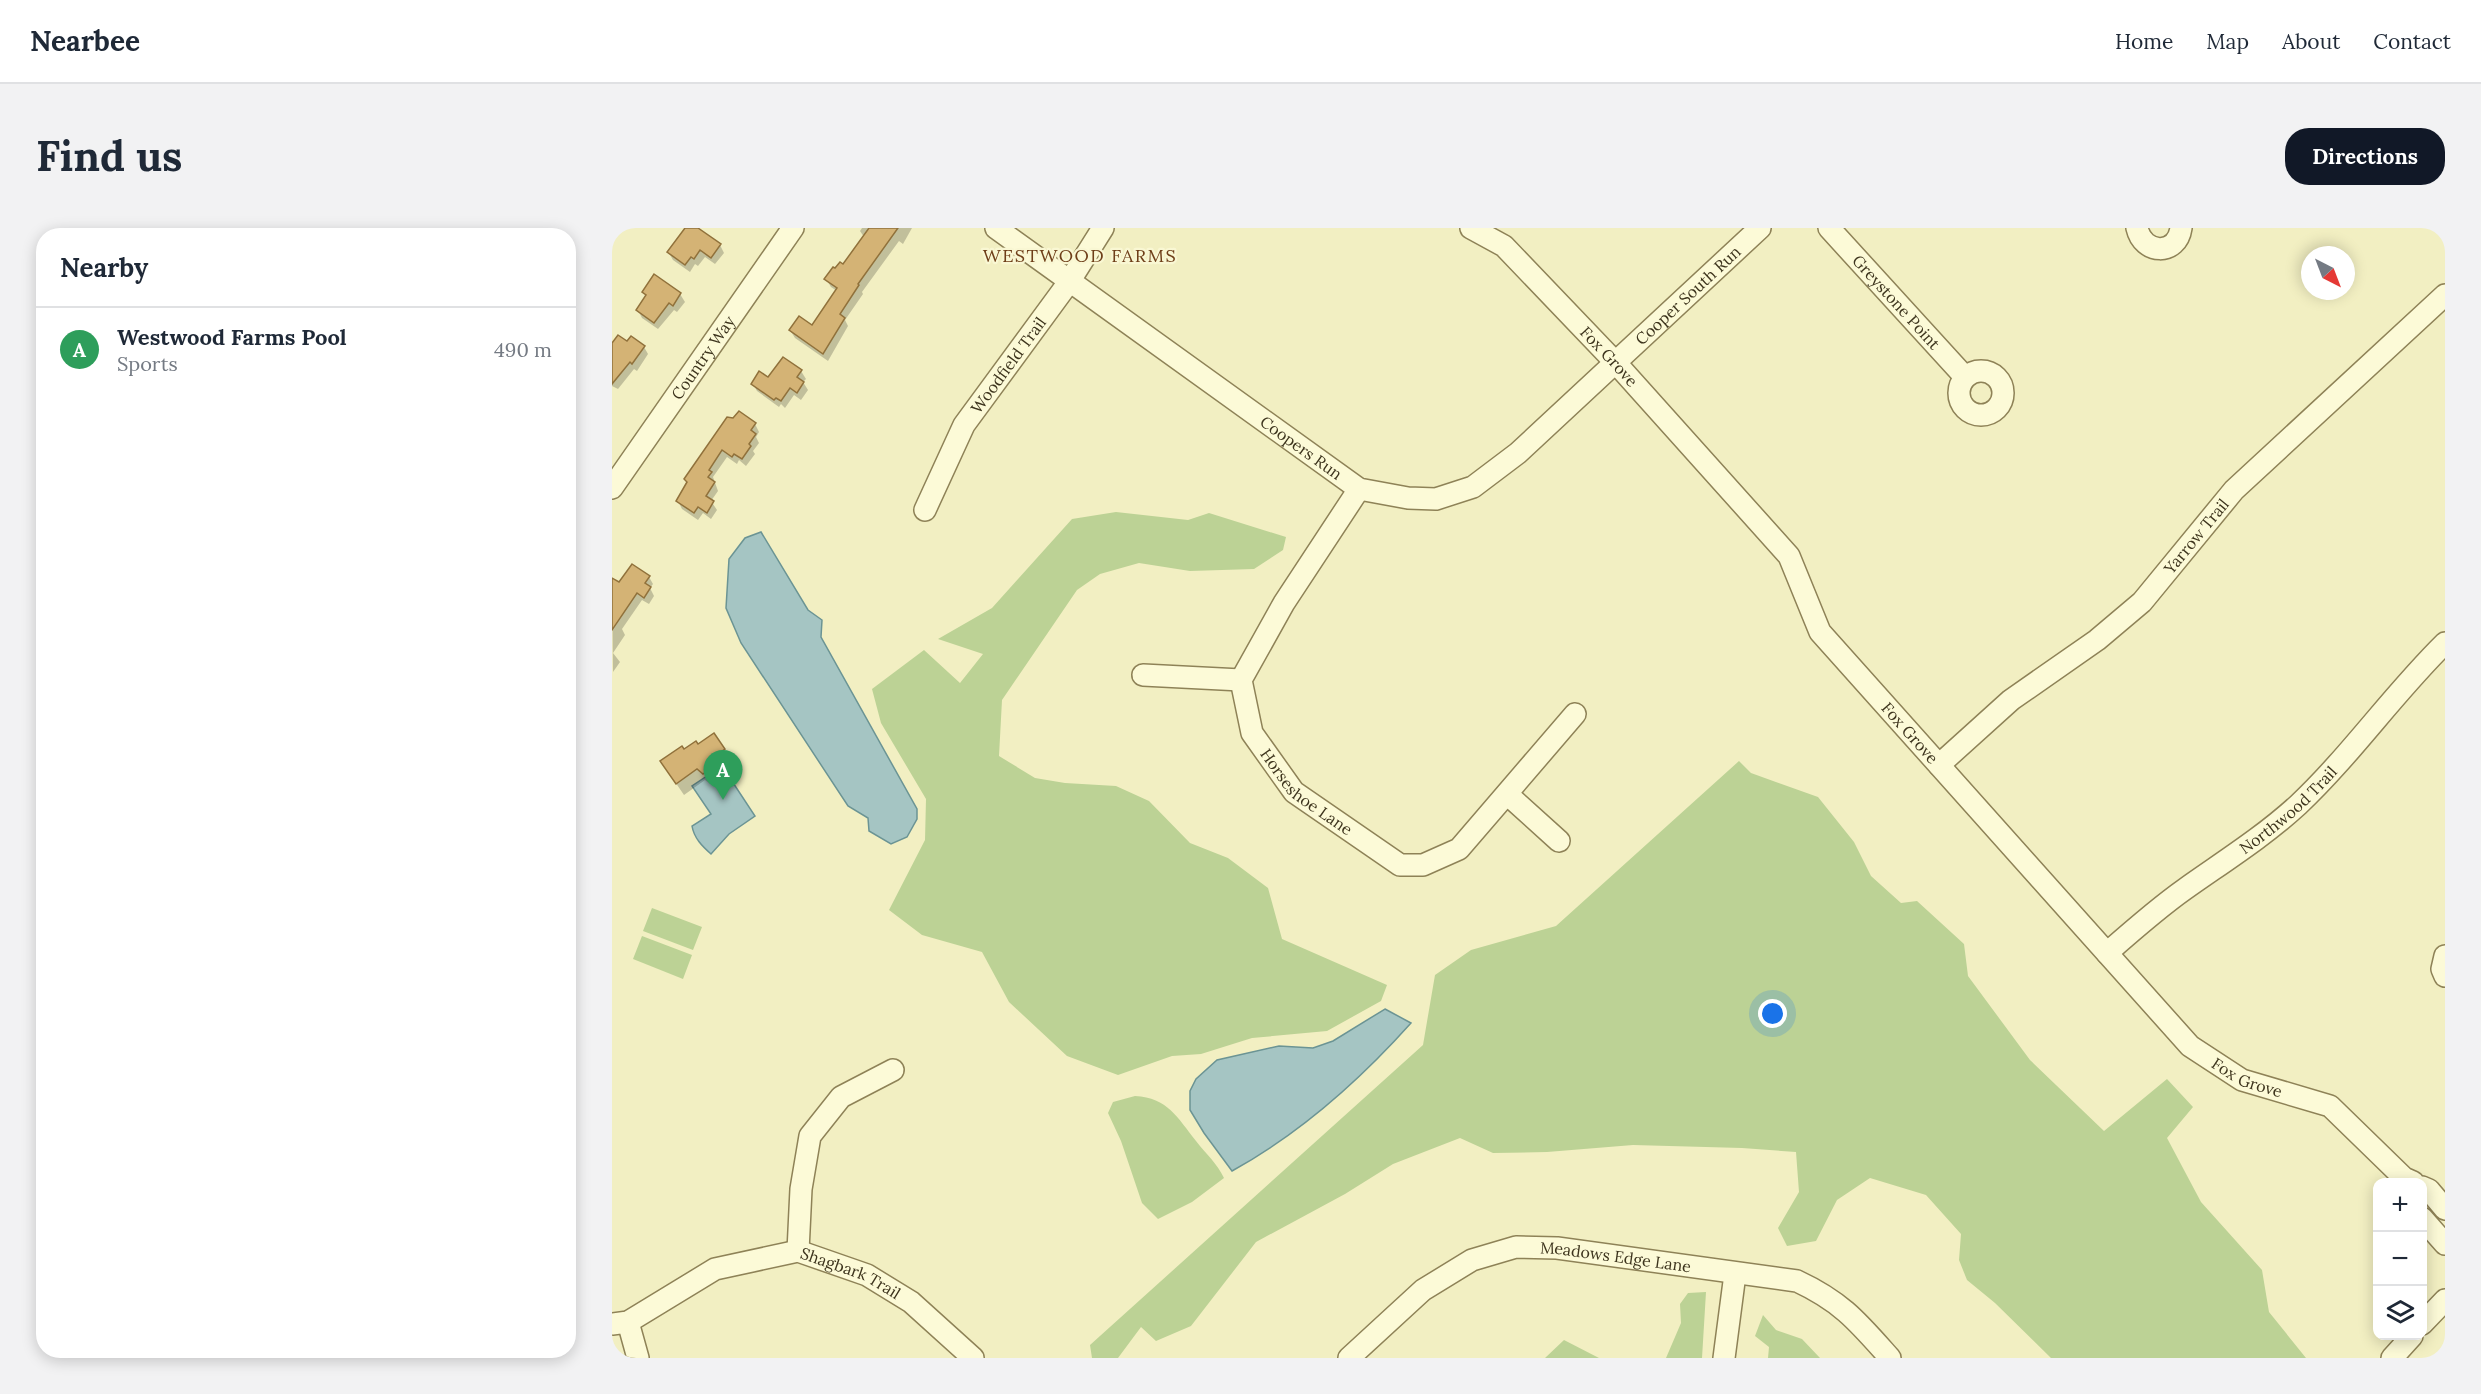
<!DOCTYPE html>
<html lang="en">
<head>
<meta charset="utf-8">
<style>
	body { margin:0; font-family:Lora,serif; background:#f2f2f3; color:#1f2937 }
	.controls { position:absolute; right:18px; bottom:18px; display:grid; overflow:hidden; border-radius:12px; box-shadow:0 3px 15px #0003 }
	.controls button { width:54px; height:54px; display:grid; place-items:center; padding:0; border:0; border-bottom:2px solid #e0e1e3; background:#fff; color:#1f2937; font:30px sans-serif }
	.compass { position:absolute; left:1689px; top:18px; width:54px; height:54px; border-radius:50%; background:#fff; box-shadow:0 3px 15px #0003; rotate:138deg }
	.you { position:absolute; left:1161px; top:786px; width:21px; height:21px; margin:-15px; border:4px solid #fff; border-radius:50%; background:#1a73e8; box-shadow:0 0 0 9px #1a73e833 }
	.badge { display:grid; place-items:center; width:39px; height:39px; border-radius:50%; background:#111827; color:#fff; font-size:20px; font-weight:700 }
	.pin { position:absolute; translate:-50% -50px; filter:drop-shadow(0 2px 3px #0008) }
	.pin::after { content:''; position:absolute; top:32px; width:21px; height:18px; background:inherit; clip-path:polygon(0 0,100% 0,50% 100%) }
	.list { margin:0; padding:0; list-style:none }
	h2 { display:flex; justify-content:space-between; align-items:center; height:78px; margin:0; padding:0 24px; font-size:26px }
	h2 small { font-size:20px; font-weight:400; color:#747a83 }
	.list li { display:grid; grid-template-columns:39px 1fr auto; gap:18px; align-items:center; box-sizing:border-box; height:84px; padding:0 24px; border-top:2px solid #e0e1e3 }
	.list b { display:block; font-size:22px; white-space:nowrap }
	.list p { margin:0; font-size:20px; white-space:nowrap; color:#747a83 }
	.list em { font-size:20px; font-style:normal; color:#747a83 }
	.icon { flex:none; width:33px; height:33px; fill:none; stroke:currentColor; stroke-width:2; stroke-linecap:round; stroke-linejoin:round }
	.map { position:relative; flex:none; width:1833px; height:1130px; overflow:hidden; border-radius:24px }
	header { display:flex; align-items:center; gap:36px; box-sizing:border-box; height:84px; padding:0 30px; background:#fff; border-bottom:2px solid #e0e1e3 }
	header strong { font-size:28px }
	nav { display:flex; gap:33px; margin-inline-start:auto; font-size:21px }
	.intro { display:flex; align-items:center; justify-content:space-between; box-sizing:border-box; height:144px; padding:0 36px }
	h1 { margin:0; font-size:42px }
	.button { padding:15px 27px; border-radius:24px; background:#111827; color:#fff; font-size:21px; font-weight:700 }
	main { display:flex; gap:36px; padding:0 36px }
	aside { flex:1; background:#fff; border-radius:24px; box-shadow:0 3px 15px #0003 }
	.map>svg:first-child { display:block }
</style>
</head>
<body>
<header>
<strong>Nearbee</strong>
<nav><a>Home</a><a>Map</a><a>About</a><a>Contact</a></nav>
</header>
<div class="intro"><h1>Find us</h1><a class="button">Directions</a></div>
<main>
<aside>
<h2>Nearby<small></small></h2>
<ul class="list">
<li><span class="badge" style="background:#2e9e5b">A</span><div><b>Westwood Farms Pool</b><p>Sports</p></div><em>490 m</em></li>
</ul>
</aside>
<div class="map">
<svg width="1833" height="1130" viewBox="0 0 1833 1130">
	<rect width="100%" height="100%" fill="#f2efc2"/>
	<!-- green -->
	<path fill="#bcd295" d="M504,284L576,292L597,285L674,309L671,322L642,341L578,343L527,335L488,346L465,362L390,472L387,528L423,550L453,555L504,558L537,573L578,615L616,630L656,660L670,711L775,757L769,773L715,803L640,810L589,826L560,828L506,847L455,828L397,774L370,724L310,707L277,682L313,612L314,571L269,495L260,461L312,422L348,455L371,426L326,411L380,380L460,291Z
		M1127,533L1139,545L1206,569L1242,614L1259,648L1289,675L1305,673L1352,716L1356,748L1418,832L1492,903L1555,851L1581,879L1555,910L1589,974L1650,1042L1657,1084L1694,1130H1439L1383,1075L1355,1052L1347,1032L1349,1006L1314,967L1258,950L1225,972L1204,1013L1175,1018L1166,1000L1187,964L1184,924L1130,920L1021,917L935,924L881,925L848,910L781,936L733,966L644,1014L579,1098L544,1113L529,1099L506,1130H480L478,1117L811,817L823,747L859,722L944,698Z
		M40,680L90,699L81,722L31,703Z
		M30,708L80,727L71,751L21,731Z
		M523,868C556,870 565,889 584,913C594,926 605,935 612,950L580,974L546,991L530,975L509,913L496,885L501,874Z
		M1094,1064L1090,1130H1054L1069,1095L1068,1076L1076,1065Z
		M1151,1087L1164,1102L1190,1111L1208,1130H1156L1157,1119L1143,1108Z
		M952,1112L987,1130H933Z"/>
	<!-- water -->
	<path fill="#a5c5c3" stroke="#6b9494" stroke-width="1.5" d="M149,304L196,382L210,392L209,409L305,581V591L295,609L279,616L257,603L256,590L236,578L129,415L114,380L117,331L133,310Z
		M110,538L143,588L117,606L99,626C90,618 82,610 80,598L99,586L80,558Z
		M773,781L799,795C748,852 687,906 620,943L592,905L578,882V863L584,851L605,832L667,818L701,820L721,813Z"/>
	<!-- shadow -->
	<path fill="#0003" d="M75,0H84L108,17L112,25L103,36L93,29L86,38L83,36L78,44L61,32L57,25Z
		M250,0H300L291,16L287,13L250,64L251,66L233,92L236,98L216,133L183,110L178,102L200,99L225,63L219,59L214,51L232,38L252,9L248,3Z
		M43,49L68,66L73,74L65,84L62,82L46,101L30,90L26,82L35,69L32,64Z
		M0,114L32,119L36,126L25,143L22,141L6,161L0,158Z
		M189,143L194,151L191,154L196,162L189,172L182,167L173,180L169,176L167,179L145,163L141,156Z
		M116,191L143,196L147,204L144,209L147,215L141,223L143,226L134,238L127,232L125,236L115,229L101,249L106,263L99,273L105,282L99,291L91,285L86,292L70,281L66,273Z
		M37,349L41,356L38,360L42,368L37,376L30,372L10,401L13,407L1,425L8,434L1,444L0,355L7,356Z
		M101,507L118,534L108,541L112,548L99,556L93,552L72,567L57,545L72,523L86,518Z"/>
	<!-- building -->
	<path fill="#d4b375" stroke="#90713b" stroke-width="1.5" d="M73,0H86L109,16L99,30L88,22L82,31L79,29L73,37L55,24Z
		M257,0H286L246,56L247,57L228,86L233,90L211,126L177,102L187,88L200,97L225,60L212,51L221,39L223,40L228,34L231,36Z
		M42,46L69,65L61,78L57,75L42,95L24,82L34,67L30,64Z
		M6,107L15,113L19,108L33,118L20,136L18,134L0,156V115Z
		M171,129L190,142L185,149L192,154L185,165L178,160L169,173L164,170L162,172L139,156L147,143L156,149Z
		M127,183L144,195L139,202L144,206L137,216L139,218L130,231L122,226L120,229L110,222L97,242L100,244L96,249L103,254L94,268L102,273L95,285L86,279L82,285L64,273L75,254L72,251L115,189L121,190Z
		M20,336L38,348L33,355L39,359L32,370L25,365L0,402V350L7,354Z
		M102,505L113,521L102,529L106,535L91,546L85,541L64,556L48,533L70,518L72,521L84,513L86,516Z"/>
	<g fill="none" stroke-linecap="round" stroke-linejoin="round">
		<defs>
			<g id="minor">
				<path id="s1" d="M384,0L747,261L796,270L824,271L861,259L906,225L1148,0"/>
				<path id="s2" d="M859,0L892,18L1003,134L1177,328L1208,404L1578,818L1630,852L1718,878L1792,950L1801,954"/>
				<path id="s3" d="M1217,0L1353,149"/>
				<path d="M1525,0C1531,27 1565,28 1569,0"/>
				<circle cx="1369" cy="165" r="22"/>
				<path id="s4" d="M0,260L181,0"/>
				<path id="s5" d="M747,261L672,375L629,452L640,505L682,564L788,637H811L847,621L963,486"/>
				<path id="s6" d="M313,282L352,197L457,54L491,0"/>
				<path d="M531,447L629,452"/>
				<path id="s7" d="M1327,537L1399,472L1485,412L1530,374L1622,262L1833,67"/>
				<path d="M895,566L947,613"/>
				<path id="s8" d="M1495,725C1520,703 1546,680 1573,661C1611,634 1651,609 1686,577C1739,527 1781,466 1833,415"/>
				<path d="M1833,728L1830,741L1833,748"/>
				<path d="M1810,959L1817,962L1833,981"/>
				<path d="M1810,990L1833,1016"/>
				<path d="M186,1023L189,961L198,908L229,869L281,842"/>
				<path d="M16,1094L26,1130"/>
				<path id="s9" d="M0,1096L16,1094L103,1041L186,1023L255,1047L299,1074L361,1130"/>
				<path d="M1810,1096L1833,1072"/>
				<path id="s10" d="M737,1130L811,1062L860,1032L904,1019L945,1020L1185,1053C1230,1074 1246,1094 1278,1130"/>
				<path d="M1112,1130L1123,1046"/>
				<path d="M1780,1130L1800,1108"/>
			</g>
		</defs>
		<!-- minor casing -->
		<use href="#minor" stroke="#8e8257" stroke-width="24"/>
		<!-- minor -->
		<use href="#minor" stroke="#fcfad7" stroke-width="21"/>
	</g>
	<g text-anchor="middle" stroke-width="4.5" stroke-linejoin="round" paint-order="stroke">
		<!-- street labels -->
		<g font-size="16" fill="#3d341d" stroke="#f9f7d3">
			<text dy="6" stroke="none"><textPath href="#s1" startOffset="852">Cooper South Run</textPath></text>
			<text dy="6" stroke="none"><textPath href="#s3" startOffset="100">Greystone Point</textPath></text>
			<text dy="6" stroke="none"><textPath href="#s2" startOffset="190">Fox Grove</textPath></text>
			<text dy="6" stroke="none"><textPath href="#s4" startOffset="159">Country Way</textPath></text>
			<text dy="6" stroke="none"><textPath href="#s6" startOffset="168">Woodfield Trail</textPath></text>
			<text dy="6" stroke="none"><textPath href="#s1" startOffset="376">Coopers Run</textPath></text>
			<text dy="6" stroke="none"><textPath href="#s7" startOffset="346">Yarrow Trail</textPath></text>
			<text dy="6" stroke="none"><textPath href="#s2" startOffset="676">Fox Grove</textPath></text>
			<text dy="6" stroke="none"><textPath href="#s5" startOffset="360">Horseshoe Lane</textPath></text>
			<text dy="6" stroke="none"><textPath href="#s8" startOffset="231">Northwood Trail</textPath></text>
			<text dy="6" stroke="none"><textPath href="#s2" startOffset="1162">Fox Grove</textPath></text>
			<text dy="6" stroke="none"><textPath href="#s10" startOffset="304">Meadows Edge Lane</textPath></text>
			<text dy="6" stroke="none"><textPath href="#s9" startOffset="260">Shagbark Trail</textPath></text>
		</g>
		<!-- neighbourhood labels -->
		<g font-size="18" letter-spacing="1.5" fill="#6e3e18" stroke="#f9f7d3">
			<text x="468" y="34">WESTWOOD FARMS</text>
		</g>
	</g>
</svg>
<div class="controls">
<button>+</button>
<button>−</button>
<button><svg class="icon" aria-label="layers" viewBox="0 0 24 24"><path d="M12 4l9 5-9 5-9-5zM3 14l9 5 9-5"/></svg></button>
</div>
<svg class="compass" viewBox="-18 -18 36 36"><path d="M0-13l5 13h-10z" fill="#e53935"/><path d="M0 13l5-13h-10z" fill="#747a83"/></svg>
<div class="you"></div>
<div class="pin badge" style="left:111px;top:572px;background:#2e9e5b">A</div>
</div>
</main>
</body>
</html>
